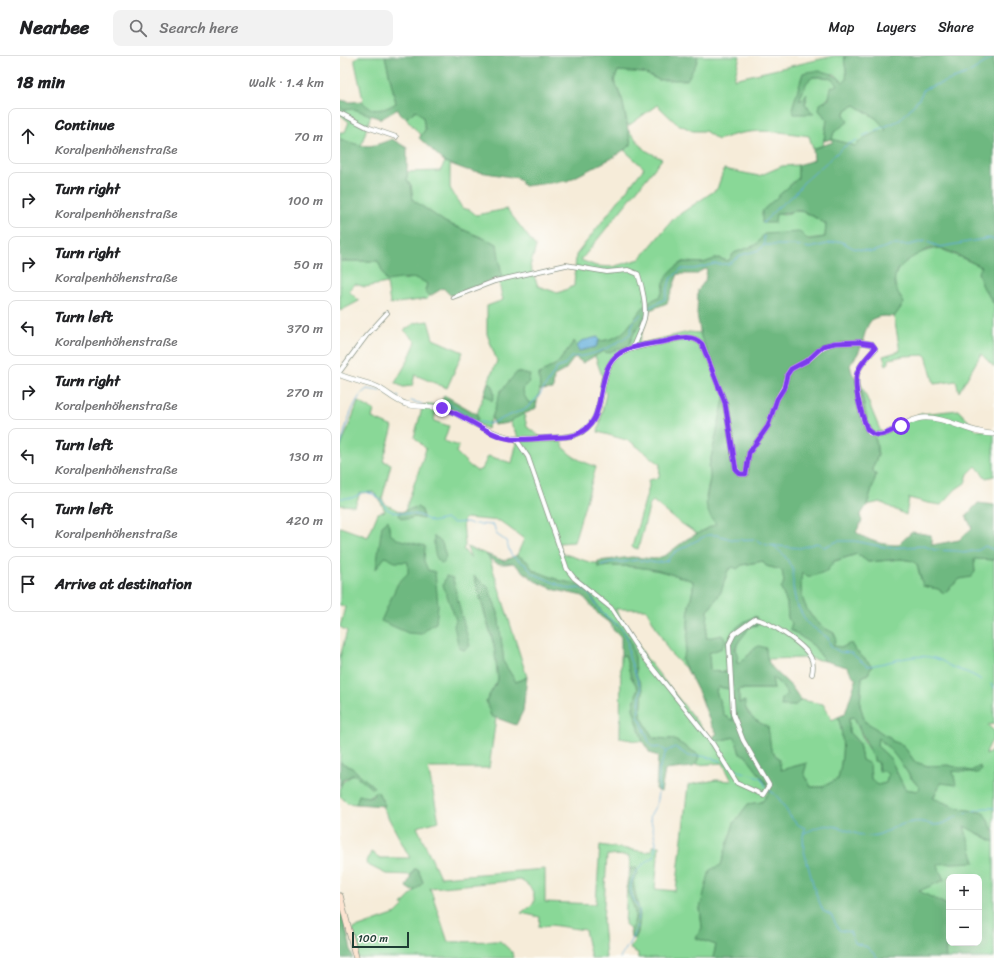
<!DOCTYPE html>
<html lang="en">
<head>
<meta charset="utf-8">
<style>
	body { margin:0; font-family:Sriracha,sans-serif; background:#f2f2f2; color:#202124 }
	.controls { position:absolute; right:12px; bottom:12px; display:grid; overflow:hidden; border-radius:8px; box-shadow:0 4px 16px #0002 }
	.controls button { width:36px; height:36px; display:grid; place-items:center; padding:0; border:0; border-bottom:1px solid #e0e0e0; background:#fff; color:#202124; font:20px sans-serif }
	.scale { position:absolute; left:12px; bottom:10px; width:57px; box-sizing:border-box; padding-left:4px; border:2px solid #1f3d34; border-top:0; font-size:11px; line-height:14px; white-space:nowrap; color:#1f3d34; -webkit-text-stroke:3px #fdfcf7; paint-order:stroke }
	.stop { position:absolute; width:12px; height:12px; margin:-9px; border:3px solid #7c3aed; border-radius:50%; background:#fff }
	.stop.end { background:#7c3aed; border-color:#fff; box-shadow:0 1px 4px #0008 }
	.list { margin:0; padding:0; list-style:none }
	h2 { display:flex; justify-content:space-between; align-items:center; height:52px; margin:0; padding:0 16px; font-size:17px }
	h2 small { font-size:13px; font-weight:400; color:#757577 }
	.list li { display:grid; grid-template-columns:26px 1fr auto; gap:12px; align-items:center; box-sizing:border-box; height:56px; margin:0 8px 8px; padding:0 8px; border:1px solid #e0e0e0; border-radius:8px }
	.list b { display:block; font-size:15px; white-space:nowrap }
	.list p { margin:0; font-size:13px; white-space:nowrap; color:#757577 }
	.list em { font-size:13px; font-style:normal; color:#757577 }
	.icon { flex:none; width:22px; height:22px; fill:none; stroke:currentColor; stroke-width:2; stroke-linecap:round; stroke-linejoin:round }
	.map { position:relative; flex:none; width:654px; height:902px; overflow:hidden }
	header { display:flex; align-items:center; gap:24px; box-sizing:border-box; height:56px; padding:0 20px; background:#fff; border-bottom:1px solid #e0e0e0 }
	header strong { font-size:19px }
	nav { display:flex; gap:22px; margin-inline-start:auto; font-size:14px }
	.search { width:280px; height:36px; background:#f2f2f2; display:flex; align-items:center; gap:10px; box-sizing:border-box; padding:0 14px; border-radius:8px; color:#757577; font-size:15px }
	main { display:flex }
	aside { flex:1; background:#fff }
	.map>svg:first-child { display:block }
</style>
</head>
<body>
<header>
<strong>Nearbee</strong>
<div class="search"><svg class="icon" aria-label="search" viewBox="0 0 24 24"><circle cx="10" cy="10" r="6"/><path d="M15 15l6 6"/></svg>Search here</div>
<nav><a>Map</a><a>Layers</a><a>Share</a></nav>
</header>
<main>
<aside>
<h2>18 min<small>Walk · 1.4 km</small></h2>
<ul class="list">
<li><svg class="icon" aria-label="ahead" viewBox="0 0 24 24"><path d="M12 20V5M6 11l6-6 6 6"/></svg><div><b>Continue</b><p>Koralpenhöhenstraße</p></div><em>70 m</em></li>
<li><svg class="icon" aria-label="right" viewBox="0 0 24 24"><path d="M7 20v-9h11M14 6l5 5-5 5"/></svg><div><b>Turn right</b><p>Koralpenhöhenstraße</p></div><em>100 m</em></li>
<li><svg class="icon" aria-label="right" viewBox="0 0 24 24"><path d="M7 20v-9h11M14 6l5 5-5 5"/></svg><div><b>Turn right</b><p>Koralpenhöhenstraße</p></div><em>50 m</em></li>
<li><svg class="icon" aria-label="left" viewBox="0 0 24 24"><path d="M17 20v-9H6M10 6l-5 5 5 5"/></svg><div><b>Turn left</b><p>Koralpenhöhenstraße</p></div><em>370 m</em></li>
<li><svg class="icon" aria-label="right" viewBox="0 0 24 24"><path d="M7 20v-9h11M14 6l5 5-5 5"/></svg><div><b>Turn right</b><p>Koralpenhöhenstraße</p></div><em>270 m</em></li>
<li><svg class="icon" aria-label="left" viewBox="0 0 24 24"><path d="M17 20v-9H6M10 6l-5 5 5 5"/></svg><div><b>Turn left</b><p>Koralpenhöhenstraße</p></div><em>130 m</em></li>
<li><svg class="icon" aria-label="left" viewBox="0 0 24 24"><path d="M17 20v-9H6M10 6l-5 5 5 5"/></svg><div><b>Turn left</b><p>Koralpenhöhenstraße</p></div><em>420 m</em></li>
<li><svg class="icon" aria-label="arrive" viewBox="0 0 24 24"><path d="M6 21V4h12l-3 4 3 4H6"/></svg><div><b>Arrive at destination</b></div></li>
</ul>
</aside>
<div class="map">
<svg width="654" height="902" viewBox="0 0 654 902">
	<rect width="100%" height="100%" fill="#fdfcf7"/>
	<filter id="ink" filterUnits="userSpaceOnUse"><feTurbulence type="fractalNoise" baseFrequency=".025" numOctaves="2"/><feDisplacementMap in="SourceGraphic" scale="8" xChannelSelector="R" yChannelSelector="G"/><feConvolveMatrix kernelMatrix="1 2 1 2 8 2 1 2 1" color-interpolation-filters="sRGB"/></filter>
	<filter id="wash" filterUnits="userSpaceOnUse"><feTurbulence type="fractalNoise" baseFrequency=".012" numOctaves="4" result="noise"/><feDisplacementMap in="SourceGraphic" scale="16" xChannelSelector="R" yChannelSelector="G"/><feGaussianBlur stdDeviation="0.9" result="paint"/><feColorMatrix in="noise" values="0 0 0 0 0 0 0 0 0 0 0 0 0 0 0 0 0 1.4 0 .05"/><feComposite in="paint" operator="in"/></filter>
	<g filter="url(#wash)">
		<rect width="100%" height="100%" fill="#f6ecd9"/>
		<!-- green -->
		<path fill="#89d897" stroke="#548a66" fill-rule="evenodd" d="M19,0H45L56,47C44,55 31,58 22,45L23,44L15,7V3Z
			M358,0H400L394,23L494,0H505C503,9 508,13 506,24L503,26L495,18L463,17L452,53L469,51L465,48L467,43L459,44L467,25L473,21C483,21 492,20 498,29L479,54L487,64L483,89L473,93L469,80C435,75 411,71 378,84L365,75H353L336,67L317,49L288,70L282,43L274,25L278,15L304,17L319,24L356,8Z
			M515,49L537,63L547,74C535,78 525,81 515,90L492,83L494,76L498,73L507,53Z
			M0,51L4,54L14,53L31,59L21,90L0,83V76H5L9,66L0,58Z
			M76,54L83,61L85,74L81,80L66,62Z
			M288,74L305,94L322,103L241,204L256,210L272,211L300,203L334,162L377,133L384,113L419,120L442,110L458,109V122L422,155L444,159L454,155L465,156L486,168L485,181L416,189L394,197L388,205L378,202L363,207L343,206L325,224L322,237L317,243L307,247L283,278L269,284L259,285L257,281L242,285L237,291L234,285L218,307L199,318L200,334L197,346L189,347L185,341L182,333L188,328L160,336L158,347L147,373L134,366L138,363L137,358L144,338L148,342L153,330L148,326L157,305L147,278V250L163,244L158,223L157,188L105,166L73,144L71,129L67,125V116L100,115L105,106L110,107V132L122,152L130,154L136,159L167,153L196,191L190,210L198,230L218,237L234,230L236,199L304,112L284,94L291,89Z
			M599,192L642,211L638,217L643,231L654,248V311L641,298L619,336L616,325L594,328L586,299L564,300L549,303V307L546,309L543,300L560,295L554,261L564,247C561,243 557,238 555,234C548,208 579,195 599,192Z
			M0,205H38L64,224C73,221 79,221 87,228L85,235L90,240L87,243L50,248L47,227L25,231L15,228L9,235L19,245L0,255Z
			M310,254L298,288L349,276L360,277L385,339L369,411L371,418L366,441L377,468L357,478L335,463L313,445L310,448L298,493L292,491L309,430L308,424L319,422L320,408L290,385L258,376L266,337L260,331L262,320L255,300L263,295L289,289L294,277Z
			M88,265L93,283L123,296L107,332L75,319L72,330L63,331L55,327L67,306L76,286L64,274L75,267Z
			M521,328L540,374L543,377L581,358L618,354L637,374L654,376V420L646,422L636,410L628,418L625,427L616,433L601,449L588,447L569,442L566,459L540,446L527,449L536,419L532,413L538,399L536,385L527,364L520,329Z
			M18,346L34,354L32,362L53,371L43,405L51,408L42,443L45,448L61,456L59,459L68,463L74,461L83,463L82,454L77,451L65,455L86,393L74,381L83,349H97L94,365L109,370L104,385L119,390L116,396L130,410L137,415L142,413L148,400L172,407L178,381L170,366L174,361L184,358L187,371L206,385H221C226,401 243,405 256,411L234,486L219,487L222,497L252,507H258L259,511C296,508 318,513 353,525C354,533 351,541 349,550C347,569 350,587 342,604L348,615L330,597L306,553H275L307,603L373,686L395,681L400,698L405,699L431,734L422,746L408,748L394,767L381,809L360,852L362,872L356,882L376,889L373,902H298V897L290,893L298,877L300,859L293,826L296,811L290,813L289,800L267,799L263,866L266,902H251L245,874L211,869L199,871L200,861L181,857L194,847C195,835 191,830 180,824L90,832L108,886L160,885L172,896L173,902H18L13,873L56,858L64,850L62,849C69,840 76,835 83,826L78,814L74,813L71,819L46,818L26,808L31,796L40,802H70L42,750L45,749L38,736L27,741L19,739L16,748L7,747L0,740C0,724 3,727 14,718L34,731L12,712L0,706V601L7,575L0,571L5,551L0,549V471L28,481L38,457L45,455L39,443L33,436L20,437L15,450L0,449V393ZM126,462L160,465L184,483L177,499L187,505L193,514L221,525L237,528L265,561L280,570L295,601L296,618L303,634L301,660L313,682L333,683L359,699L356,709L383,707L392,725L376,724L348,729L336,835L315,833L319,790H312V794L306,796L260,789L256,848L205,846V813L100,821L77,771L99,765L88,712H149L156,662L151,660L146,645L158,624L154,589L134,521L148,531L158,557L164,607L176,626L187,621L150,504L146,498L127,491L131,503L123,493L125,490L123,465Z
			M517,498L528,506L561,503L573,505L577,509L583,530L598,533L604,537L620,523L635,516L633,502L654,504V668L648,669L654,675C654,686 647,689 646,699L654,694V776L644,757L618,752L593,743L601,727L613,714L637,717L608,710H588L575,706L563,689L552,685L550,681C540,678 535,670 525,666L520,649L522,621L528,618L532,610L515,594L493,590L494,577C469,566 457,543 462,516Z
			M423,505L426,510L442,514L444,526L441,533L447,547L448,563L452,567L450,573L474,590L485,605L468,602L426,603V592L413,593L411,597L398,608C396,604 398,603 397,599C394,584 403,584 409,571L406,565C383,581 386,590 388,616L370,615L369,597L382,592L366,582L368,555L381,536L388,514L393,511Z
			M285,599L291,621L298,632L293,652L303,686L280,682L281,600Z
			M431,621L442,629L454,650L461,644L483,648L492,664L498,661C505,683 503,701 498,723L482,731H471L464,717L467,707L441,714L439,703L431,694L428,671L413,663L405,651L399,648V633H434Z
			M378,631L390,633L393,665L384,659L376,635Z
			M514,661L524,685L534,701V705L538,706L548,719L546,727L538,729L531,723L530,709L522,704L519,687L509,676V662Z
			M538,681L559,703L570,721L580,732L577,735L565,733L550,702L537,690Z
			M623,769L654,786V902H606L605,900L609,873V887H639V821H609V855L607,849L578,835L604,824L596,808Z
			M287,830C291,846 301,858 290,874L285,868Z"/>
		<!-- forest -->
		<path fill="#6eb880" stroke="#467a5a" fill-rule="evenodd" d="M45,0H358L356,8L347,24H319L304,17L278,15L274,25L282,43L291,89L272,102L227,125L184,130L178,122L127,114L105,106L79,82L85,74L83,61L76,54L66,62L59,58L58,53L41,63L14,53L4,54L0,51V44L10,46L22,45C31,57 44,55 56,47Z
			M505,0H654V248L643,231L638,216L642,211C631,206 609,194 599,192C590,191 582,196 575,200C552,213 549,224 564,247L554,261C525,256 528,272 520,293C518,299 513,304 510,309L512,317L520,329L527,364L536,385L538,399L532,413L536,419L527,449L520,460L522,465L516,476C528,485 543,489 558,489L572,476L591,479L592,489L619,484L632,472L626,460L638,447L654,449V504L634,503L635,516L631,521L620,523L604,537L598,533L583,530L577,509L573,505L561,503L528,506L517,498L494,505L487,515L470,521L462,517C457,543 469,566 494,577L496,582L493,590L503,591L511,587L515,594L532,610L528,618L522,621L520,649L525,666C535,670 540,678 550,681L552,685L563,689L575,706L588,710L608,709L631,715L640,710L641,715L637,717L613,715L616,729L601,727L593,742L618,752L644,757L654,776V786L624,770L635,806L597,808L604,824L579,835L607,849C614,866 603,884 606,902H373L376,889L356,882L362,872L360,852L370,814L381,809L394,767L408,748L422,746L431,734L405,699L400,698L395,681L373,686L371,683L377,677L371,669L361,641L342,604C350,587 347,569 349,550C351,541 354,533 353,525C318,513 296,508 258,511V505L292,501L315,503L326,499L347,483L376,468C356,445 374,434 369,411L385,339L361,281L357,258L358,234L365,225L367,213L362,214L358,218H338L327,247L310,254L294,277L289,289L267,297L263,295L243,307L235,301L225,314L214,320L213,333L200,334L199,318L218,307L234,285L239,295L256,291L259,285C287,283 289,266 306,248C310,243 318,244 321,238C324,235 323,230 324,226C327,217 335,211 343,206L363,207L378,202L388,205L394,197L416,189L424,178L460,176L468,184L485,181L486,168C477,163 465,153 454,155C447,156 443,159 436,158L435,167H422V155L458,122V109L474,104L473,93L493,86L491,83L484,85L487,64L479,54L480,48L489,43L491,31L498,29C492,20 483,21 473,21L467,26L459,44H462L467,37L465,48L474,58H454L452,53L463,17C478,13 492,15 503,26L506,24C508,13 503,9 505,0ZM515,49L537,63L546,74L539,75L524,82L515,90L492,83L494,76L508,66L504,58L507,53ZM423,505L426,510L442,514L444,526L441,533L447,547L448,563L452,567L450,573L474,590L485,605L507,611L516,624L505,658L498,661C505,683 503,701 498,723L482,731H471L464,717L467,707L441,714L439,703L431,694L428,671C416,665 404,659 405,645L399,647V633H434L432,621L441,629L447,638L442,642L441,650H454L461,644C456,638 453,631 447,626C435,614 426,610 426,592L419,590L413,593L411,597L398,608L396,606L398,601L395,592C399,584 405,579 409,571L418,569L416,560C386,573 386,585 387,616L370,615L369,597L382,592L386,584L382,579L366,582L368,555L381,536L388,514L393,511L397,513L402,509ZM378,631L390,633L393,665L384,659L376,635ZM514,661L530,694V698L534,701V705L538,706L539,715H545L548,719L546,727L538,729L531,723L530,708L522,704L519,687L509,676V662ZM538,682C556,696 565,716 580,732L577,735L565,733L550,702L537,690Z
			M0,83C24,91 28,93 52,83L67,92V124L71,129L73,144L105,166L157,188L162,221L114,239H110L103,232L90,240L85,235L87,228C75,218 60,224 46,225L38,205H0Z
			M177,316L190,319L188,328L182,333L185,341L189,347L197,346L196,352C187,358 176,360 168,367L154,369L152,362L160,336Z
			M148,326L153,330L154,339L152,345L144,338Z
			M104,339L137,358L138,363L134,366L100,349Z
			M77,451L82,454L83,463L74,461L68,463L61,462L59,459L61,456Z
			M48,464L50,478L57,483L85,490L84,505L88,514L95,516L98,549L96,567L90,570L82,578L68,577L41,565L58,527L68,517V506H55L45,501L36,513L42,469Z
			M94,480L102,487L106,501L103,508C93,503 94,490 94,480Z
			M146,498L164,505L177,499L187,505L193,514L221,525L237,528L248,534L265,561L280,570L290,584L295,601L296,618L303,634L301,660L313,682L333,683L359,699L357,707L353,711L325,714L321,736L316,734L318,700L310,697L303,686L293,652L298,632L291,621L285,599L281,600V581L273,574L271,568L260,560L243,540L216,534L195,525L173,507C162,509 154,509 146,498Z
			M106,520L113,522C117,545 124,567 130,590L124,594L119,592L114,570L116,564L103,529Z
			M134,520L148,531L158,557L164,607L176,626L187,621L183,655L176,669L151,660L146,645L158,624L154,589Z
			M0,706L12,712L34,731L32,733L14,718L3,724L0,730Z
			M35,735L38,736L45,750L16,748L19,739L27,741L33,740Z
			M296,811L298,818L293,826C296,846 304,864 295,883L291,882L290,874C304,854 287,847 287,829C287,824 289,818 290,813Z
			M74,813L78,814L83,826L76,834L72,835L66,831Z
			M0,848L1,852L13,902H0Z"/>
		<!-- water -->
		<path fill="#62aedb" stroke="#407688" d="M258,281L259,285L256,291L239,295L237,291L241,285Z"/>
		<g fill="none" stroke-linecap="round" stroke-linejoin="round">
			<!-- stream -->
			<path stroke="#62aedb" stroke-width="1" d="M523,80L560,64L579,43L584,33L625,19L654,1
				M423,167L437,152L454,139L463,127L505,90L517,84
				M424,180V189
				M308,252L325,243L330,224L341,213H354L374,208H389L401,199L419,194L424,189H455L470,192L500,185L513,192L532,196L551,189H569L585,185L600,191L650,182L654,184
				M53,338L59,341
				M71,345L82,348
				M95,349L106,346L136,365L149,368L187,352L199,340L217,312L223,310L231,301C253,301 274,290 290,278L293,267L301,258
				M0,392C5,375 12,343 27,333L40,335
				M0,442H12L24,436L33,438L40,443L47,453L53,456L79,459L92,466L106,463L114,467L127,466L132,468
				M135,468L154,469L156,478L166,485L171,499L187,510L192,517L224,531L230,533L241,532L248,536L261,556L281,572L287,581L289,601L301,633L298,660C305,670 305,682 313,692L320,691L326,695
				M434,490L444,499L453,513V531L456,547L467,567L488,582L491,591L500,596L511,597L527,610C551,608 576,594 600,604C604,605 607,609 610,610C622,616 629,615 641,624
				M261,509L271,506H284L297,504L317,507L327,505L335,496L367,479H377L394,484L414,483L427,489L460,492L477,487L484,491L498,485H515L549,492L584,490L595,494L619,495L623,497L639,494L645,490L654,494
				M651,628L654,632
				M327,695L335,691L348,700H362L381,705
				M386,705C402,721 404,714 421,722L426,731
				M429,734C446,743 446,766 465,772L463,780L464,795L475,835L483,855L491,859L499,874L510,876L515,887L527,891L538,902
				M319,735V714L326,696
				M622,758L644,752H654
				M464,777C470,775 476,771 482,770C499,767 513,780 530,780C540,780 549,773 558,770C565,767 575,765 582,766C587,766 590,769 594,769C602,769 611,764 617,760
				M280,902C289,888 300,872 299,854C298,850 294,845 292,840C286,823 301,808 314,801L316,786L310,760L316,749L318,737"/>
		</g>
	</g>
	<g filter="url(#ink)">
		<g fill="none" stroke-linecap="round" stroke-linejoin="round">
			<defs>
				<path id="minor" d="M0,57L27,71L56,81
					M113,241L155,225L226,209L267,216L288,214L298,218C302,230 307,251 304,263C301,273 296,283 292,293
					M0,315L26,280L47,257
					M176,383L188,401L227,513L234,522L271,552L299,595L373,688L397,727L423,739L429,729L403,684L393,658L389,588L394,578L415,563C429,565 465,589 471,602C474,607 473,613 472,618"/>
				<path id="tertiary" d="M0,319C12,324 25,326 37,331C47,336 55,345 66,348C79,352 94,349 108,354C115,356 122,362 129,365C161,381 171,385 207,382C216,381 228,382 237,378C272,364 252,314 281,297C294,290 313,288 327,285C339,282 352,278 362,288L385,347L396,413L400,418H406L409,397L428,370L437,343L444,331L447,319L451,313L468,304L483,291L495,287L519,286L532,288L535,293C529,300 521,307 518,315C513,326 522,368 530,377C548,384 563,364 582,362C607,360 629,378 654,378"/>
				<path id="secondary" d="M0,840L16,902"/>
			</defs>
			<!-- minor casing -->
			<use href="#minor" stroke="#8a9486" stroke-width="5.5"/>
			<!-- tertiary casing -->
			<use href="#tertiary" stroke="#8a9486" stroke-width="6"/>
			<!-- secondary casing -->
			<use href="#secondary" stroke="#8a9486" stroke-width="7"/>
			<!-- minor -->
			<use href="#minor" stroke="#fff" stroke-width="4"/>
			<!-- tertiary -->
			<use href="#tertiary" stroke="#fff" stroke-width="5"/>
			<!-- secondary -->
			<use href="#secondary" stroke="#fde4d1" stroke-width="5.5"/>
		</g>
	</g>
	<g fill="none" stroke-linecap="round" stroke-linejoin="round" filter="url(#ink)">
		<!-- route -->
		<path stroke="#7c3aed" stroke-width="5" d="M102,352C126,359 146,379 171,383C182,384 194,383 205,382C215,381 226,382 235,379C272,367 251,316 280,297C293,289 313,288 327,285C339,282 352,278 362,288L385,347L396,414L400,418H406L409,397L428,370L437,343L444,332L447,319L451,313L468,304L483,290L495,287L519,286L532,288L535,292C529,300 519,308 517,318C513,332 522,359 527,373C537,385 550,376 561,370"/>
	</g>
</svg>
<div class="controls">
<button>+</button>
<button>−</button>
</div>
<div class="scale">100 m</div>
<div class="stop" style="left:561px;top:370px"></div>
<div class="stop end" style="left:102px;top:352px"></div>
</div>
</main>
</body>
</html>
